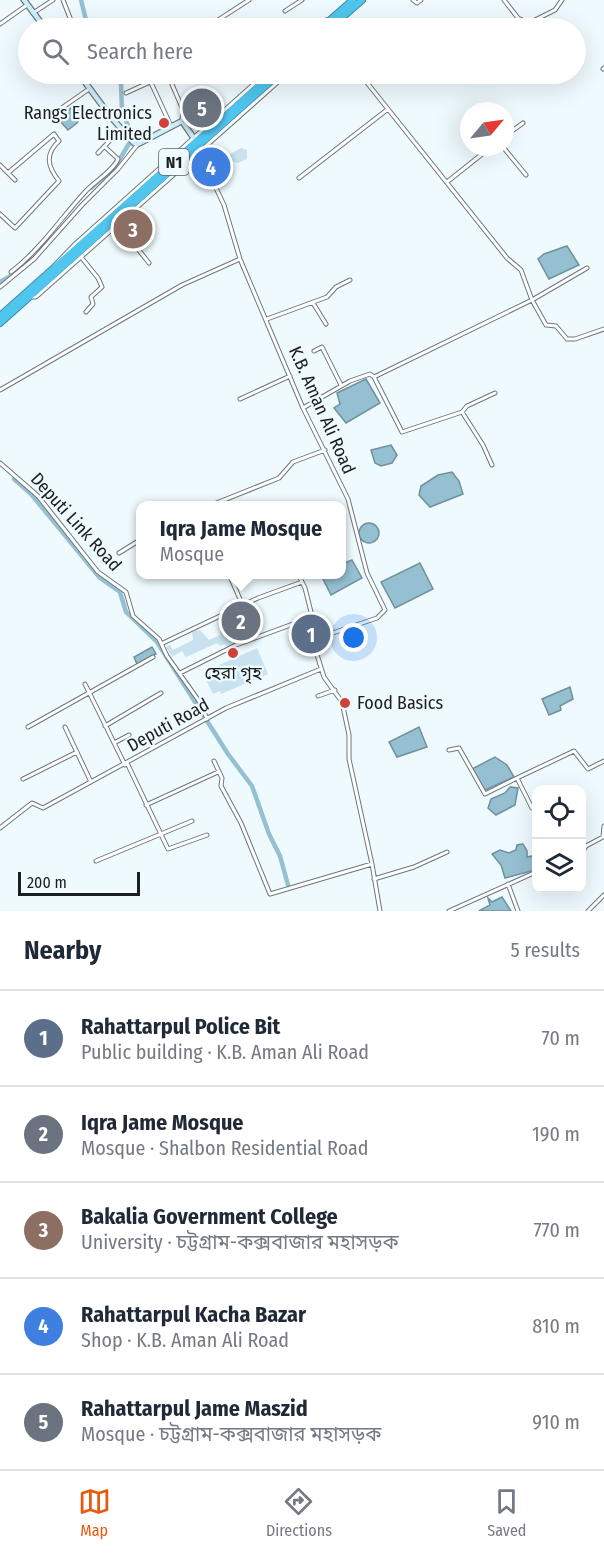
<!DOCTYPE html>
<html lang="en">
<head>
<meta charset="utf-8">
<style>
	body { margin:0; font-family:"Fira Sans Condensed","Noto Sans Bengali",sans-serif; background:#f6f6f7; color:#1f2937 }
	.controls { position:absolute; right:18px; bottom:18px; display:grid; overflow:hidden; border-radius:12px; box-shadow:0 6px 24px #0002 }
	.controls button { width:54px; height:54px; display:grid; place-items:center; padding:0; border:0; border-bottom:2px solid #e0e1e3; background:#fff; color:#1f2937; font:30px sans-serif }
	.compass { position:absolute; left:460px; top:102px; width:54px; height:54px; border-radius:50%; background:#fff; box-shadow:0 6px 24px #0002; rotate:61deg }
	.scale { position:absolute; left:18px; bottom:15px; width:122px; box-sizing:border-box; padding-left:6px; border:3px solid #1b1f20; border-top:0; font-size:16px; line-height:21px; white-space:nowrap; color:#1b1f20; -webkit-text-stroke:4px #effafe; paint-order:stroke }
	.you { position:absolute; left:354px; top:638px; width:21px; height:21px; margin:-15px; border:4px solid #fff; border-radius:50%; background:#1a73e8; box-shadow:0 0 0 9px #1a73e833 }
	.badge { display:grid; place-items:center; width:39px; height:39px; border-radius:50%; background:#ea580c; color:#fff; font-size:20px; font-weight:700 }
	.pin { position:absolute; translate:-50% -50%; border:3px solid #fff; box-shadow:0 2px 6px #0006 }
	.popup { position:absolute; left:136px; top:501px; width:210px; height:78px; box-sizing:border-box; display:grid; place-content:center; border-radius:12px; background:#fff; filter:drop-shadow(0 2px 4px #0005); font-size:20px; white-space:nowrap; color:#747a83 }
	.popup b { font-size:22px; color:#1f2937 }
	.popup::after { content:''; position:absolute; left:50%; top:100%; margin-left:-12px; border:12px solid transparent; border-top-color:#fff }
	.list { margin:0; padding:0; list-style:none }
	h2 { display:flex; justify-content:space-between; align-items:center; height:78px; margin:0; padding:0 24px; font-size:26px }
	h2 small { font-size:20px; font-weight:400; color:#747a83 }
	.list li { display:grid; grid-template-columns:39px 1fr auto; gap:18px; align-items:center; box-sizing:border-box; height:96px; padding:0 24px; border-top:2px solid #e0e1e3 }
	.list b { display:block; font-size:22px; white-space:nowrap }
	.list p { margin:0; font-size:20px; white-space:nowrap; color:#747a83 }
	.list em { font-size:20px; font-style:normal; color:#747a83 }
	.icon { flex:none; width:33px; height:33px; fill:none; stroke:currentColor; stroke-width:2; stroke-linecap:round; stroke-linejoin:round }
	.map { position:relative; flex:none; width:604px; height:911px; overflow:hidden }
	.search { position:absolute; background:#fff; box-shadow:0 6px 24px #0002; left:18px; right:18px; top:18px; height:66px; display:flex; align-items:center; gap:15px; box-sizing:border-box; padding:0 21px; border-radius:33px; color:#747a83; font-size:22px }
	.sheet { height:558px; background:#fff }
	nav { display:flex; justify-content:space-around; align-items:center; box-sizing:border-box; height:84px; border-top:2px solid #e0e1e3; background:#fff; font-size:16px; color:#747a83 }
	nav a { display:grid; justify-items:center; gap:3px }
	nav .on { color:#ea580c }
	.map>svg:first-child { display:block }
</style>
</head>
<body>
<div class="map">
<svg width="604" height="911" viewBox="0 0 604 911">
	<rect width="100%" height="100%" fill="#effafe"/>
	<!-- green -->
	<path fill="#c8e3ef" d="M241,148L247,150V159L238,163L230,161V154Z
		M225,627L227,634L244,628L238,634L240,642L228,648L225,644L220,646L217,643L186,657L182,651L172,657L166,647L170,645L173,650L193,640L192,632L200,630L209,640L220,635V629Z
		M257,648L268,674L221,694L220,691L213,694L206,680L211,675L208,670Z"/>
	<!-- water -->
	<path fill="#95c0d1" stroke="#70909c" stroke-width="1.5" d="M73,106L84,111L77,123L68,130L59,120Z
		M567,246L579,265L549,279L538,259L544,254Z
		M366,379L380,403L346,423L334,408L340,404L337,393Z
		M391,445L397,455L392,463L381,466L375,463L371,450Z
		M452,472L459,481L463,494L430,507L419,495L421,486L438,475Z
		M359 533a10 10 0 1 1 20 0a10 10 0 1 1-20 0Z
		M352,560L362,578L331,595L321,575L342,574V564Z
		M420,563L433,589L395,608L381,582Z
		M152,647L156,654L137,664L134,657Z
		M570,687L573,699L560,706L561,710L549,715L542,699Z
		M419,727L427,747L397,757L389,742Z
		M495,757L507,765L514,777L485,790L472,769Z
		M510,787L518,788L515,805L496,815L488,808L491,799L505,793Z
		M523,844L527,851V857L532,856L535,870L505,878L501,865L492,854L500,850L509,853L516,850L517,845Z
		M502,897L511,911H479L490,905L488,898L492,902Z"/>
	<g fill="none" stroke-linecap="round" stroke-linejoin="round">
		<!-- canal -->
		<path stroke="#95c0d1" stroke-width="4.5" d="M81,0L88,28
			M91,188L115,167L133,137L122,112L121,82L116,74
			M0,282L14,274L30,257
			M14,479L31,494L100,578L120,592L126,612L157,642L228,754L252,786L269,834L280,856L288,885"/>
		<defs>
			<path id="street" d="M63,0L72,23
				M413,0L417,3L421,0
				M504,0L518,18L529,23L555,10L562,0
				M285,11L302,0
				M33,13L53,0
				M0,24L27,5
				M212,28L218,20L249,0
				M316,28L326,20
				M603,69L604,68
				M147,74L171,126
				M170,74L168,75L183,110L182,121
				M360,74L507,258L521,270L532,300L587,268
				M126,93L150,82
				M56,112L89,89
				M505,136L523,123
				M503,147L526,175
				M198,150L224,205L240,259L303,408L348,499L367,573L385,610L377,618L315,639
				M98,153L121,129
				M0,165L15,180
				M299,178L388,109
				M447,182L491,147
				M0,214L15,228L59,181C47,166 45,154 59,141L54,134L9,172
				M118,224L149,263
				M81,257L98,278L102,287L91,297L93,304L86,312
				M55,265L75,244L265,74
				M11,272C40,250 61,218 85,192C95,181 113,171 118,159L105,147
				M0,287L34,259L82,205L118,169L138,144
				M31,297H36L287,74
				M313,303L326,324
				M267,319L327,297L336,287L350,280
				M314,351L322,347L341,385
				M374,377L402,432L462,412L483,445L492,465
				M0,390L182,285L240,259
				M240,399L290,376
				M303,408L350,381L370,374L374,377L532,300L546,325L556,326L567,339H575L604,329
				M462,412L467,406L495,393
				M0,463L38,496L98,572L126,592L133,616L159,639L167,656L199,701L207,719
				M209,506L279,478L293,462L325,450
				M119,553L140,540
				M229,574L243,606
				M298,574L305,588L317,636L313,642L324,677L342,702L349,735V759L372,864
				M163,643L258,598L302,582
				M180,673L236,645L312,617
				M85,684L125,765
				M318,696L335,690
				M105,726L161,693
				M28,727L153,657
				M65,727L91,782
				M114,743L129,735
				M449,750L459,748L485,794L517,778L532,808
				M214,761L222,778L221,786L241,823L270,894L372,864L380,911
				M127,763L168,849L207,835
				M517,778L574,751L588,769L604,761
				M23,779L77,752
				M146,805L218,772
				M0,828L32,803L43,808L226,708L321,669
				M582,853L586,846L603,837L604,826
				M96,861L192,821
				M374,879L414,867L447,852
				M508,884L518,911
				M449,911L536,872
				M588,911L604,895"/>
			<path id="secondary" d="M24,0L45,28
				M79,74L110,116L134,143L138,144L182,121L193,137"/>
			<path id="highway" d="M321,28L353,0
				M330,28L362,0
				M0,316L272,74
				M0,323L279,74"/>
		</defs>
		<!-- street casing -->
		<use href="#street" stroke="#6e777b" stroke-width="5"/>
		<!-- secondary casing -->
		<use href="#secondary" stroke="#6e777b" stroke-width="7"/>
		<!-- highway casing -->
		<use href="#highway" stroke="#3d8ba6" stroke-width="8"/>
		<!-- street -->
		<use href="#street" stroke="#fff" stroke-width="3"/>
		<!-- secondary -->
		<use href="#secondary" stroke="#caeefa" stroke-width="4.5"/>
		<!-- highway -->
		<use href="#highway" stroke="#50c5ee" stroke-width="6"/>
	</g>
	<!-- markers -->
	<g fill="#d0413c" stroke="#effafe" stroke-width="2">
		<circle cx="164" cy="123" r="6"/>
		<circle cx="233" cy="653" r="6"/>
		<circle cx="345" cy="703" r="6"/>
	</g>
	<g text-anchor="middle" stroke-width="4.5" stroke-linejoin="round" paint-order="stroke">
		<!-- shield labels -->
		<rect fill="#effafe" stroke="#5b6163" stroke-width="1.5" x="159" y="149" width="30" height="26" rx="4.5"/>
		<g font-size="16" font-weight="bold" fill="#1b1f20">
			<text x="174" y="168">N1</text>
		</g>
		<!-- poi labels -->
		<g font-size="18" fill="#1b1f20" stroke="#effafe" text-anchor="end">
			<text x="152" y="119">Rangs Electronics<tspan x="152" dy="21">Limited</tspan></text>
			<text x="233" y="679" text-anchor="middle">হেরা গৃহ</text>
			<text x="357" y="709" text-anchor="start">Food Basics</text>
		</g>
		<!-- street labels -->
		<g font-size="18" fill="#1b1f20" stroke="#effafe">
			<text transform="translate(322 410) rotate(66)" y="6">K.B. Aman Ali Road</text>
			<text transform="translate(76 522) rotate(48)" y="6">Deputi Link Road</text>
			<text transform="translate(168 725) rotate(-29)" y="6">Deputi Road</text>
		</g>
	</g>
</svg>
<div class="controls">
<button><svg class="icon" aria-label="locate" viewBox="0 0 24 24"><circle cx="12" cy="12" r="6"/><path d="M12 2v4M12 18v4M2 12h4M18 12h4"/></svg></button>
<button><svg class="icon" aria-label="layers" viewBox="0 0 24 24"><path d="M12 4l9 5-9 5-9-5zM3 14l9 5 9-5"/></svg></button>
</div>
<svg class="compass" viewBox="-18 -18 36 36"><path d="M0-13l5 13h-10z" fill="#e53935"/><path d="M0 13l5-13h-10z" fill="#747a83"/></svg>
<div class="scale">200 m</div>
<div class="you"></div>
<div class="pin badge" style="left:311px;top:634px;background:#5c6f8a">1</div>
<div class="pin badge" style="left:241px;top:621px;background:#6b7280">2</div>
<div class="popup"><b>Iqra Jame Mosque</b>Mosque</div>
<div class="pin badge" style="left:133px;top:229px;background:#8d6e63">3</div>
<div class="pin badge" style="left:211px;top:167px;background:#3f7fe0">4</div>
<div class="pin badge" style="left:202px;top:108px;background:#6b7280">5</div>
<div class="search"><svg class="icon" aria-label="search" viewBox="0 0 24 24"><circle cx="10" cy="10" r="6"/><path d="M15 15l6 6"/></svg>Search here</div>
</div>
<section class="sheet">
<h2>Nearby<small>5 results</small></h2>
<ul class="list">
<li><span class="badge" style="background:#5c6f8a">1</span><div><b>Rahattarpul Police Bit</b><p>Public building · K.B. Aman Ali Road</p></div><em>70 m</em></li>
<li><span class="badge" style="background:#6b7280">2</span><div><b>Iqra Jame Mosque</b><p>Mosque · Shalbon Residential Road</p></div><em>190 m</em></li>
<li><span class="badge" style="background:#8d6e63">3</span><div><b>Bakalia Government College</b><p>University · চট্টগ্রাম-কক্সবাজার মহাসড়ক</p></div><em>770 m</em></li>
<li><span class="badge" style="background:#3f7fe0">4</span><div><b>Rahattarpul Kacha Bazar</b><p>Shop · K.B. Aman Ali Road</p></div><em>810 m</em></li>
<li><span class="badge" style="background:#6b7280">5</span><div><b>Rahattarpul Jame Maszid</b><p>Mosque · চট্টগ্রাম-কক্সবাজার মহাসড়ক</p></div><em>910 m</em></li>
</ul>
</section>
<nav>
<a class="on"><svg class="icon" aria-label="map" viewBox="0 0 24 24"><path d="M3 6l6-2 6 2 6-2v14l-6 2-6-2-6 2zM9 4v14M15 6v14"/></svg>Map</a>
<a><svg class="icon" aria-label="directions" viewBox="0 0 24 24"><path d="M12 3l9 9-9 9-9-9zM9 14v-3h6M13 9l2 2-2 2"/></svg>Directions</a>
<a><svg class="icon" aria-label="saved" viewBox="0 0 24 24"><path d="M7 4h10v16l-5-4-5 4z"/></svg>Saved</a>
</nav>
</body>
</html>
